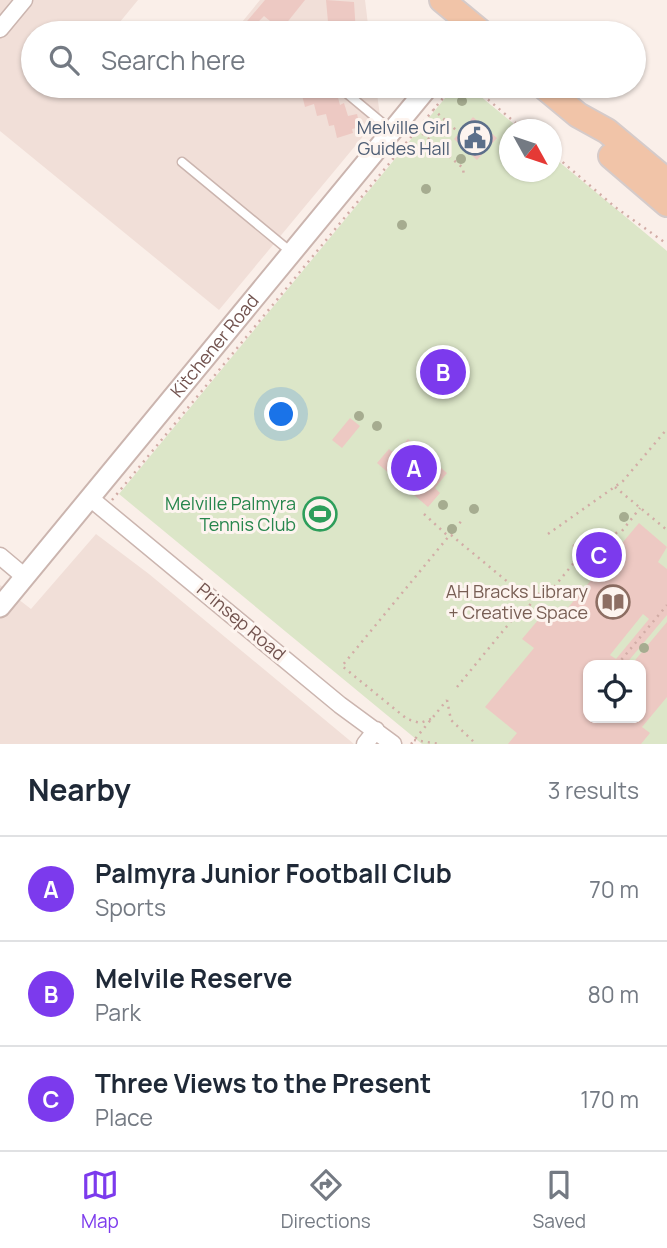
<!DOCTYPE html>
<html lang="en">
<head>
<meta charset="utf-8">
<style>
	body { margin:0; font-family:Manrope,sans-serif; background:#f2f2f3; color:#1f2937 }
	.controls { position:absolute; right:21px; bottom:21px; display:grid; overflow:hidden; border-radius:14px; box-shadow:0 2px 5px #0004 }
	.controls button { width:63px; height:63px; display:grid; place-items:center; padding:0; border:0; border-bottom:2px solid #e0e1e3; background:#fff; color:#1f2937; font:35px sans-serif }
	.compass { position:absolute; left:499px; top:119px; width:63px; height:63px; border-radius:50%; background:#fff; box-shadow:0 2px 5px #0004; rotate:130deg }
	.you { position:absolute; left:282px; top:415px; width:24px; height:24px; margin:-18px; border:5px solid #fff; border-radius:50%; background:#1a73e8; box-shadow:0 0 0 10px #1a73e833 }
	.badge { display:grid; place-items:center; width:46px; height:46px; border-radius:50%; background:#7c3aed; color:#fff; font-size:23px; font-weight:700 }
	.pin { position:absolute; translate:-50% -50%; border:4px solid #fff; box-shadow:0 2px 7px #0006 }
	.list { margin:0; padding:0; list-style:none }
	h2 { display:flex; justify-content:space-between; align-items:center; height:91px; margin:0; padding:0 28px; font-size:30px }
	h2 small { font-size:23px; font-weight:400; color:#747a83 }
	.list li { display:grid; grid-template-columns:46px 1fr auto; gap:21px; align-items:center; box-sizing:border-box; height:105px; padding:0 28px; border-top:2px solid #e0e1e3 }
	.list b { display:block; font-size:26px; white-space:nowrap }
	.list p { margin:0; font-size:23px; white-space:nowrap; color:#747a83 }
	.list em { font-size:23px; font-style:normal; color:#747a83 }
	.icon { flex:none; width:38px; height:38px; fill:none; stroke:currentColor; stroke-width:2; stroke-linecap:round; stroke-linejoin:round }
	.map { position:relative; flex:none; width:667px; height:744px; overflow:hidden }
	.search { position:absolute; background:#fff; box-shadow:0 2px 5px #0004; left:21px; right:21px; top:21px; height:77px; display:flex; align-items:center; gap:18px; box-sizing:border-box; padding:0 24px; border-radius:38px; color:#747a83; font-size:26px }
	.sheet { height:406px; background:#fff }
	nav { display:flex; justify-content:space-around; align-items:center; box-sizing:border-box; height:98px; border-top:2px solid #e0e1e3; background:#fff; font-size:19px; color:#747a83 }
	nav a { display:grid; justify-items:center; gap:4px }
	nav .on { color:#7c3aed }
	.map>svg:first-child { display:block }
</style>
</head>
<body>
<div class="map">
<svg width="667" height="744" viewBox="0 0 667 744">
	<rect width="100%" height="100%" fill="#faefe9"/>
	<!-- residential -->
	<path fill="#f1dfd8" d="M0,0H138L115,28L122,33H33V86H376L380,116L219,310L0,131Z
		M260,0H365L369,33H233Z
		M96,534L149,574L354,744H0V585L31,609Z"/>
	<!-- green -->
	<path fill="#dce6c8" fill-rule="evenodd" d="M455,86H468L520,129L510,130V172H552V156L667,251V744H422L119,494ZM588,665H641V718H588Z"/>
	<!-- building -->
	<path fill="#edc9c3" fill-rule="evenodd" d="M265,0H305L281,30L264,16L259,21L263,28L267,27L269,33H237Z
		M326,0L354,2L356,33H329Z
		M290,86H321L324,97L337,94L340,105L344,103L348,116L357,114L360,127L352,129L353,133L337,138L334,125L329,126L326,114L317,116L314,104L305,107L302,95L293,98Z
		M473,117L497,138L477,160L454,139Z
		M439,119L448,126L440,135L431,127Z
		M350,418L360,426L342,448L332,440Z
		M408,439L447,473L435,488L440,493L428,507L377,463L389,449L395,454Z
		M639,523L667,547L658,562L667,569V615L625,665H588V718H641V665H631L667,622V697L642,727L650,733L641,744H508L517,733L485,707L534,648L522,639L550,606L561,616ZM643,614L649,619L616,659L610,655Z"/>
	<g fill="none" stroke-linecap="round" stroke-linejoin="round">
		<defs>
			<path id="service" d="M338,86L392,131
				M182,162L291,252"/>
			<path id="minor" d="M0,29L24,0
				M90,498L340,705L393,744
				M0,556L25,577
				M365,744L376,730"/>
			<g id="tertiary">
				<path id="s1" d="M0,607L429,86"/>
			</g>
			<path id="primary" d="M442,0L482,33
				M543,86L578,115L607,131L667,181
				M611,156L667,204"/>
		</defs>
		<!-- service casing -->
		<use href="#service" stroke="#cbb5af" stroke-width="11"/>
		<!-- minor casing -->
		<use href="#minor" stroke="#cbb5af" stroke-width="19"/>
		<!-- tertiary casing -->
		<use href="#tertiary" stroke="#cbb5af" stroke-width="23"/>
		<!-- primary casing -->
		<use href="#primary" stroke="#d5cbca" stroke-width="28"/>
		<!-- path -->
		<path stroke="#d2aca6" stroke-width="2.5" stroke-dasharray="2 5" stroke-linecap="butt" d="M472,86L524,130
			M433,109L457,131
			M417,129L463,168L464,177
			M552,153L615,207L667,244
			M615,487L667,530
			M112,500L453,86
			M424,514L448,536
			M548,534L623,481L667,429
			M451,535L532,602
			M573,545L583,553
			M580,556L599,571
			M525,611L541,591L549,593L592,541L622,531L640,508
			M617,665L667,605
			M457,687L512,620
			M447,700L451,720L476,744
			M431,719L420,723L407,719L342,666L463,519
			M414,740L440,744
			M411,744L447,700"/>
		<!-- service -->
		<use href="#service" stroke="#fff" stroke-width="8"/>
		<!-- minor -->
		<use href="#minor" stroke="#fff" stroke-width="16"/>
		<!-- tertiary -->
		<use href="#tertiary" stroke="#fff" stroke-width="19"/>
		<!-- primary -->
		<use href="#primary" stroke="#f1c4a8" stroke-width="24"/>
	</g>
	<!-- trees -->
	<g fill="#a6ac90">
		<circle cx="462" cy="101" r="5"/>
		<circle cx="461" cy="159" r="5"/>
		<circle cx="426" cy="189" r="5"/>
		<circle cx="402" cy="225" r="5"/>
		<circle cx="359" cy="416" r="5"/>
		<circle cx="377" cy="426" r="5"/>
		<circle cx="443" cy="505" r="5"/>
		<circle cx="474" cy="509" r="5"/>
		<circle cx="624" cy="517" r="5"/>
		<circle cx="452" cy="529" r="5"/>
		<circle cx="644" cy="648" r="5"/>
	</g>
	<!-- icons -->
	<defs>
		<symbol id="civic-ring" viewBox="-11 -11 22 22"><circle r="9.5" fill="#fdf4ef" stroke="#5c6f8a" stroke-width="1.5"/><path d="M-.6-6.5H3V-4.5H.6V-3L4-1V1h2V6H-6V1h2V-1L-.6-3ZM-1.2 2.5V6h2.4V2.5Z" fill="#5c6f8a"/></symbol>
		<symbol id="stadium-ring" viewBox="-11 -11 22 22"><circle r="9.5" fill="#fdf4ef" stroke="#2e9e5b" stroke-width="1.5"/><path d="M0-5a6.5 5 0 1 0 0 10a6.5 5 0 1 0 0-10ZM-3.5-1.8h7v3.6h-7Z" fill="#2e9e5b"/></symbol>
		<symbol id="library-ring" viewBox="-11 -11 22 22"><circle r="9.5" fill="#fdf4ef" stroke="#8d6e63" stroke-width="1.5"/><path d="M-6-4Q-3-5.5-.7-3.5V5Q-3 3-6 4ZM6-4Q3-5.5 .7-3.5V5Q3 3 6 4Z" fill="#8d6e63"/></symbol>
	</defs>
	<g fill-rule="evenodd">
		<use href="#civic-ring" x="456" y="119" width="38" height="38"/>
		<use href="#stadium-ring" x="301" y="495" width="38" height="38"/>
		<use href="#library-ring" x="594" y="583" width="38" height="38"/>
	</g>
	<g text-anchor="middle" stroke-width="6" stroke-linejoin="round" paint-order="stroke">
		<!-- service labels -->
		<g font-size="18" fill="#4e5e75" stroke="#fdf4ef" text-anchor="end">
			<text x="450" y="134">Melville Girl<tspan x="450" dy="21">Guides Hall</tspan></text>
		</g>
		<!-- street labels -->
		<g font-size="18" fill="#72534f" stroke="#fdf4ef">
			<text dy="6" stroke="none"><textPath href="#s1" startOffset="338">Kitchener Road</textPath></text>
			<text transform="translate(241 622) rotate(40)" y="6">Prinsep Road</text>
		</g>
		<!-- leisure labels -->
		<g font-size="18" fill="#27864d" stroke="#fdf4ef" text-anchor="end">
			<text x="296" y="510">Melville Palmyra<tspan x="296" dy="21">Tennis Club</tspan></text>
		</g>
		<!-- education labels -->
		<g font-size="18" fill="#785e54" stroke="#fdf4ef" text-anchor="end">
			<text x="588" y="598">AH Bracks Library<tspan x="588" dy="21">+ Creative Space</tspan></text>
		</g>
	</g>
</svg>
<div class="controls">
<button><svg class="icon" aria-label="locate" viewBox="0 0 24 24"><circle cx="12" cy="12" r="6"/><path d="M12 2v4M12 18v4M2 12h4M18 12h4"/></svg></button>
</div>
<svg class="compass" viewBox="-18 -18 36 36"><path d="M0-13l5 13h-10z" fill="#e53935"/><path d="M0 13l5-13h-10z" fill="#747a83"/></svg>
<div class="you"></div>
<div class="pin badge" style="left:414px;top:468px">A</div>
<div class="pin badge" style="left:443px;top:372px">B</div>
<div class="pin badge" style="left:599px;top:555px">C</div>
<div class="search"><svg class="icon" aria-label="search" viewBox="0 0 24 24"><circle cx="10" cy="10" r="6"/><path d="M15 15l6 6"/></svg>Search here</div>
</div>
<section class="sheet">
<h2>Nearby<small>3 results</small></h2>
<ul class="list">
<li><span class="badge">A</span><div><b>Palmyra Junior Football Club</b><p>Sports</p></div><em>70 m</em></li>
<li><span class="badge">B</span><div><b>Melvile Reserve</b><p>Park</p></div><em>80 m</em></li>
<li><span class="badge">C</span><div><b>Three Views to the Present</b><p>Place</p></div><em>170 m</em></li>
</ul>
</section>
<nav>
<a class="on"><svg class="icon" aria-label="map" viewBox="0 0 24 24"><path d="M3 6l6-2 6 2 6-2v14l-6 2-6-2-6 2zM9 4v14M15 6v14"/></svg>Map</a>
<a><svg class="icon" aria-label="directions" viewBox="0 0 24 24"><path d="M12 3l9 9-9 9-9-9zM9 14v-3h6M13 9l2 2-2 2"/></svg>Directions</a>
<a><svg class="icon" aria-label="saved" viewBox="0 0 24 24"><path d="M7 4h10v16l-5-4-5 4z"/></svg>Saved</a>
</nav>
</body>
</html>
